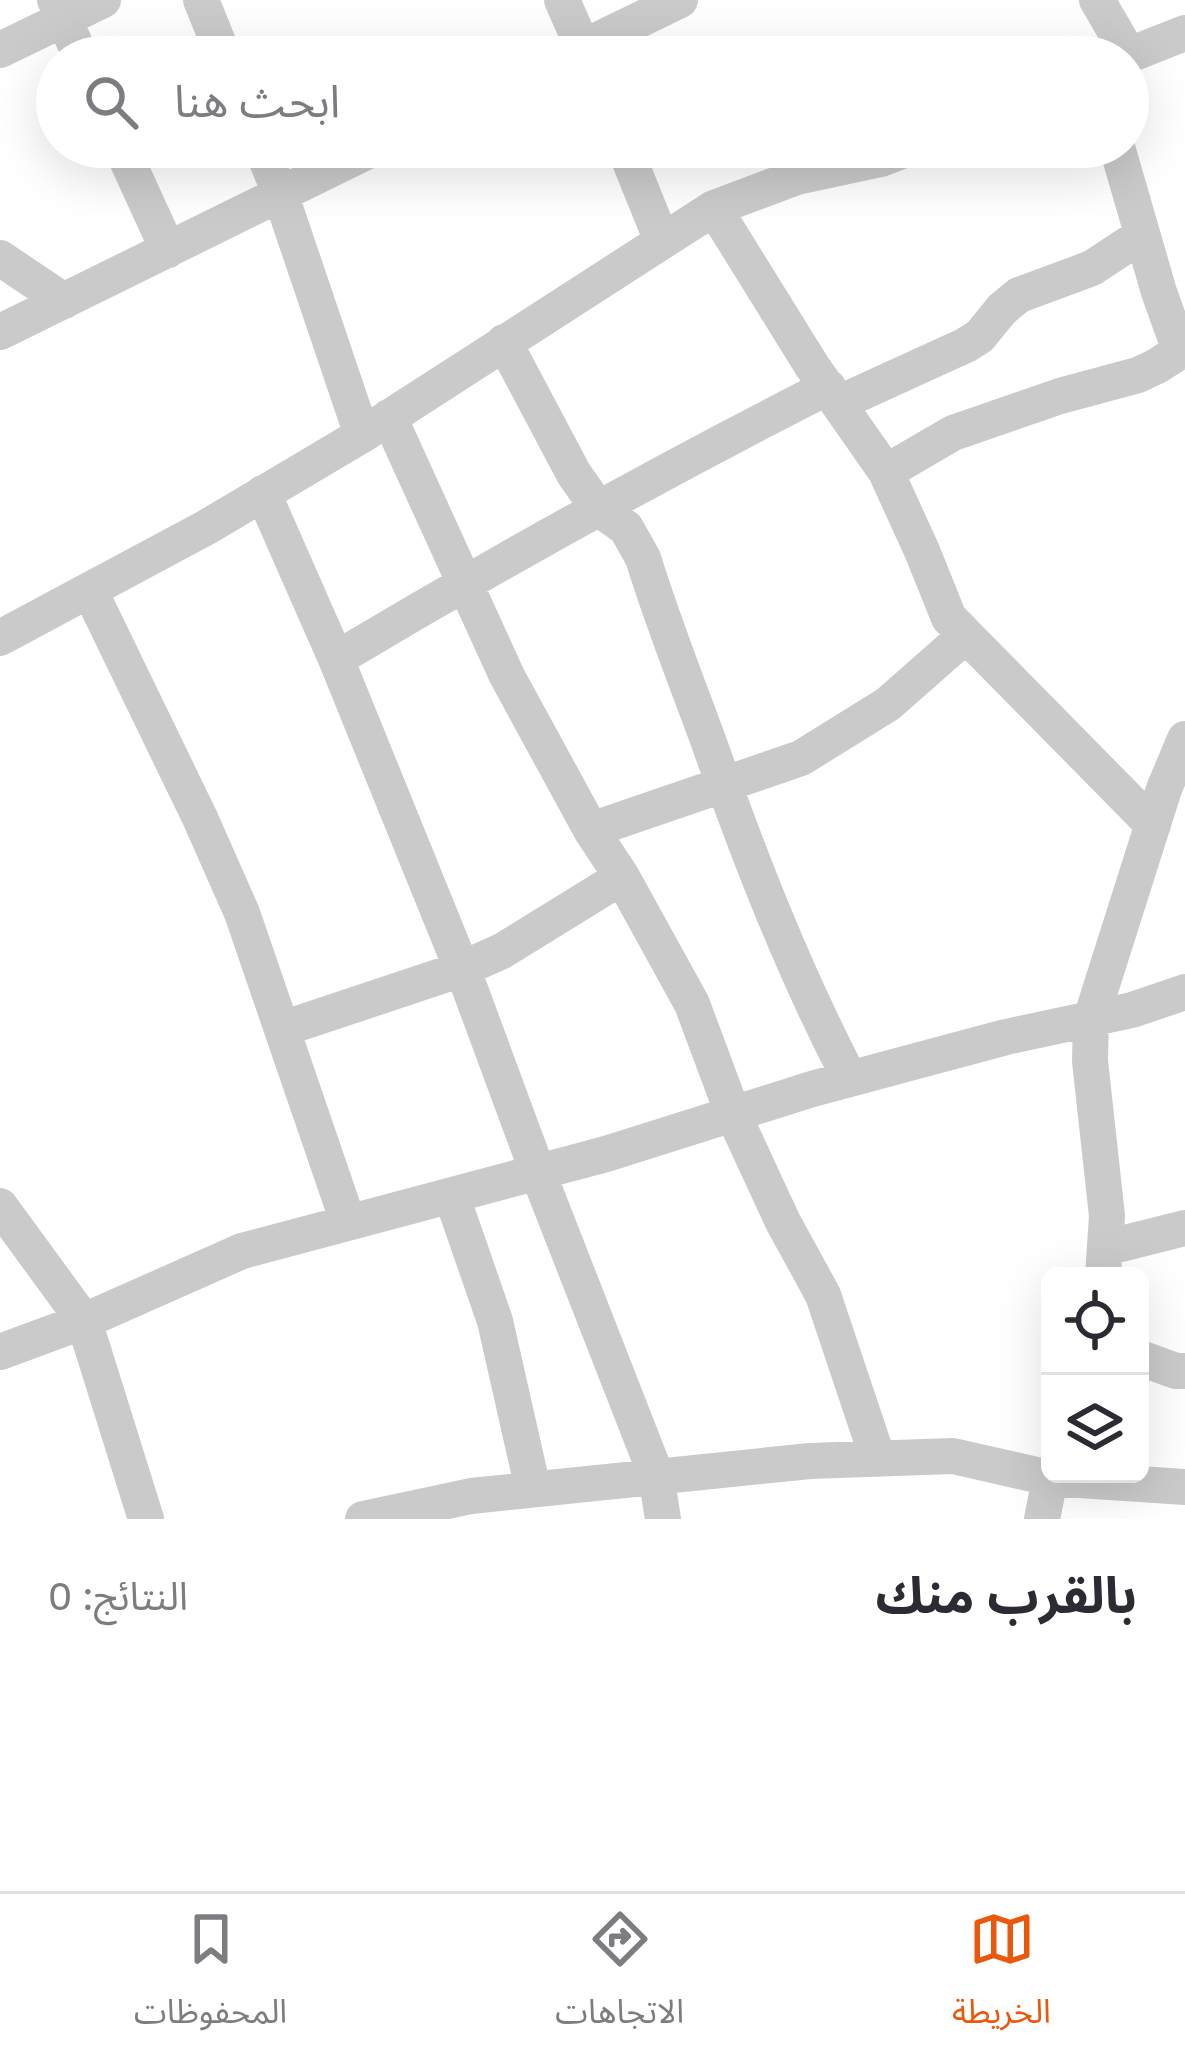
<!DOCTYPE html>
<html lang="ar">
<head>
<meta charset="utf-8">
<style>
	body { margin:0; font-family:"Golos Text","Noto Sans Arabic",sans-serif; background:#f7f7f7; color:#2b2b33; direction:rtl }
	.controls { position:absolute; right:36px; bottom:36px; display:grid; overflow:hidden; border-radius:18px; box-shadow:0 12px 48px #0002 }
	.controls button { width:108px; height:108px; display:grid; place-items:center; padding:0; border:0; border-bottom:3px solid #e1e1e2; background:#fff; color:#2b2b33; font:60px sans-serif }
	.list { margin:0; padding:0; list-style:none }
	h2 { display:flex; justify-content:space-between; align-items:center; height:156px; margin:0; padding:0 48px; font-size:51px }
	h2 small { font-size:39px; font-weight:400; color:#7c7c81 }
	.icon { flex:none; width:66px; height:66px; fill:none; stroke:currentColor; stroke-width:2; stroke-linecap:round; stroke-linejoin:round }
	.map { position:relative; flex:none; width:1185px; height:1519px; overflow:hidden; direction:ltr }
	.search { position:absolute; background:#fff; box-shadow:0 12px 48px #0002; left:36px; right:36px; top:36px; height:132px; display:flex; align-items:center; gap:30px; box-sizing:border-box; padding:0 42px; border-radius:66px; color:#7c7c81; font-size:45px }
	.sheet { height:372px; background:#fff }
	nav { display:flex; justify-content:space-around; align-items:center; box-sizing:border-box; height:168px; border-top:3px solid #e1e1e2; background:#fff; font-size:33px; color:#7c7c81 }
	nav a { display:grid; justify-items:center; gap:6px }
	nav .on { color:#ea580c }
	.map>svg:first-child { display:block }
</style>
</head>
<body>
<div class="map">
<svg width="1185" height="1519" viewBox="0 0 1185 1519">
	<rect width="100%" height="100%" fill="#fff"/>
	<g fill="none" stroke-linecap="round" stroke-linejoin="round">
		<!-- street -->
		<path stroke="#cacaca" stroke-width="36" d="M55,0L81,57
			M201,0L224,57
			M562,0L587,57
			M1097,0L1129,55
			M0,50L103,0
			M563,57L680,0
			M1124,57L1185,33
			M121,147L168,250
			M261,147L280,193L362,435
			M624,147L662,241
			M1117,147L1159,292L1180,351
			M714,208L812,366L886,472L922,551L949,618L1153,825
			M0,258L64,301
			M0,332L376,147
			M504,342L574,474L598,508L626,528L643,558C662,620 686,680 708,740C749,856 793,970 850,1079
			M839,403L966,345L980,336L1002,309L1019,295L1092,268L1142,235
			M389,417L507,676L591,830L622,877L692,1004L733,1114L783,1222L823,1295L878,1459
			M886,472L953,433L1060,396L1138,375L1157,366L1185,348
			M263,493L336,659L470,989L538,1173L656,1475L663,1519
			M90,591L200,818L242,913L348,1222
			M0,638L207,527L362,435L714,208L797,177L881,159L912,147
			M336,659C497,563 661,472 828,387
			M591,830L801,758L888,704L964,637
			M282,1029L462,969L502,951L622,877
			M452,1197L495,1321L533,1489
			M0,1206L84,1321L146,1519
			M1105,1248L1185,1228
			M1103,1276L1107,1216L1090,1061L1091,1019L1164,789L1185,739
			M0,1352L84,1321L242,1251L606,1154L812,1089L1006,1037L1132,1010L1185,992
			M1140,1358L1176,1371H1185
			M363,1519L471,1496L810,1461L953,1456L1050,1478L1185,1487
			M1042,1519L1051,1474"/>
	</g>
</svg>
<div class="controls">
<button><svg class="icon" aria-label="locate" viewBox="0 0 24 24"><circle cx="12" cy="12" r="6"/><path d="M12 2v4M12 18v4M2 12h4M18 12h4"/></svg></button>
<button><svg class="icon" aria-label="layers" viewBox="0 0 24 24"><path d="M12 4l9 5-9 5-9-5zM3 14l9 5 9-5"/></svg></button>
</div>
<div class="search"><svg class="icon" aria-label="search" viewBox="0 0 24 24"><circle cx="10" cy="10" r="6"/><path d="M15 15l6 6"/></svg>ابحث هنا</div>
</div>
<section class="sheet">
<h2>بالقرب منك<small>النتائج: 0</small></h2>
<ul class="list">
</ul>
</section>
<nav>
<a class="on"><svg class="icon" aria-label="map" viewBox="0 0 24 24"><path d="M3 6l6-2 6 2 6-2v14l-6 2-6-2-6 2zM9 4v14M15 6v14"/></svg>الخريطة</a>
<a><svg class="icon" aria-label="directions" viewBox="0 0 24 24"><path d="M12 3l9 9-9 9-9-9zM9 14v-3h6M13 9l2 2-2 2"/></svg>الاتجاهات</a>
<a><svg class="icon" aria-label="saved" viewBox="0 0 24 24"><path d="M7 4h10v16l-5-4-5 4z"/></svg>المحفوظات</a>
</nav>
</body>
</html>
